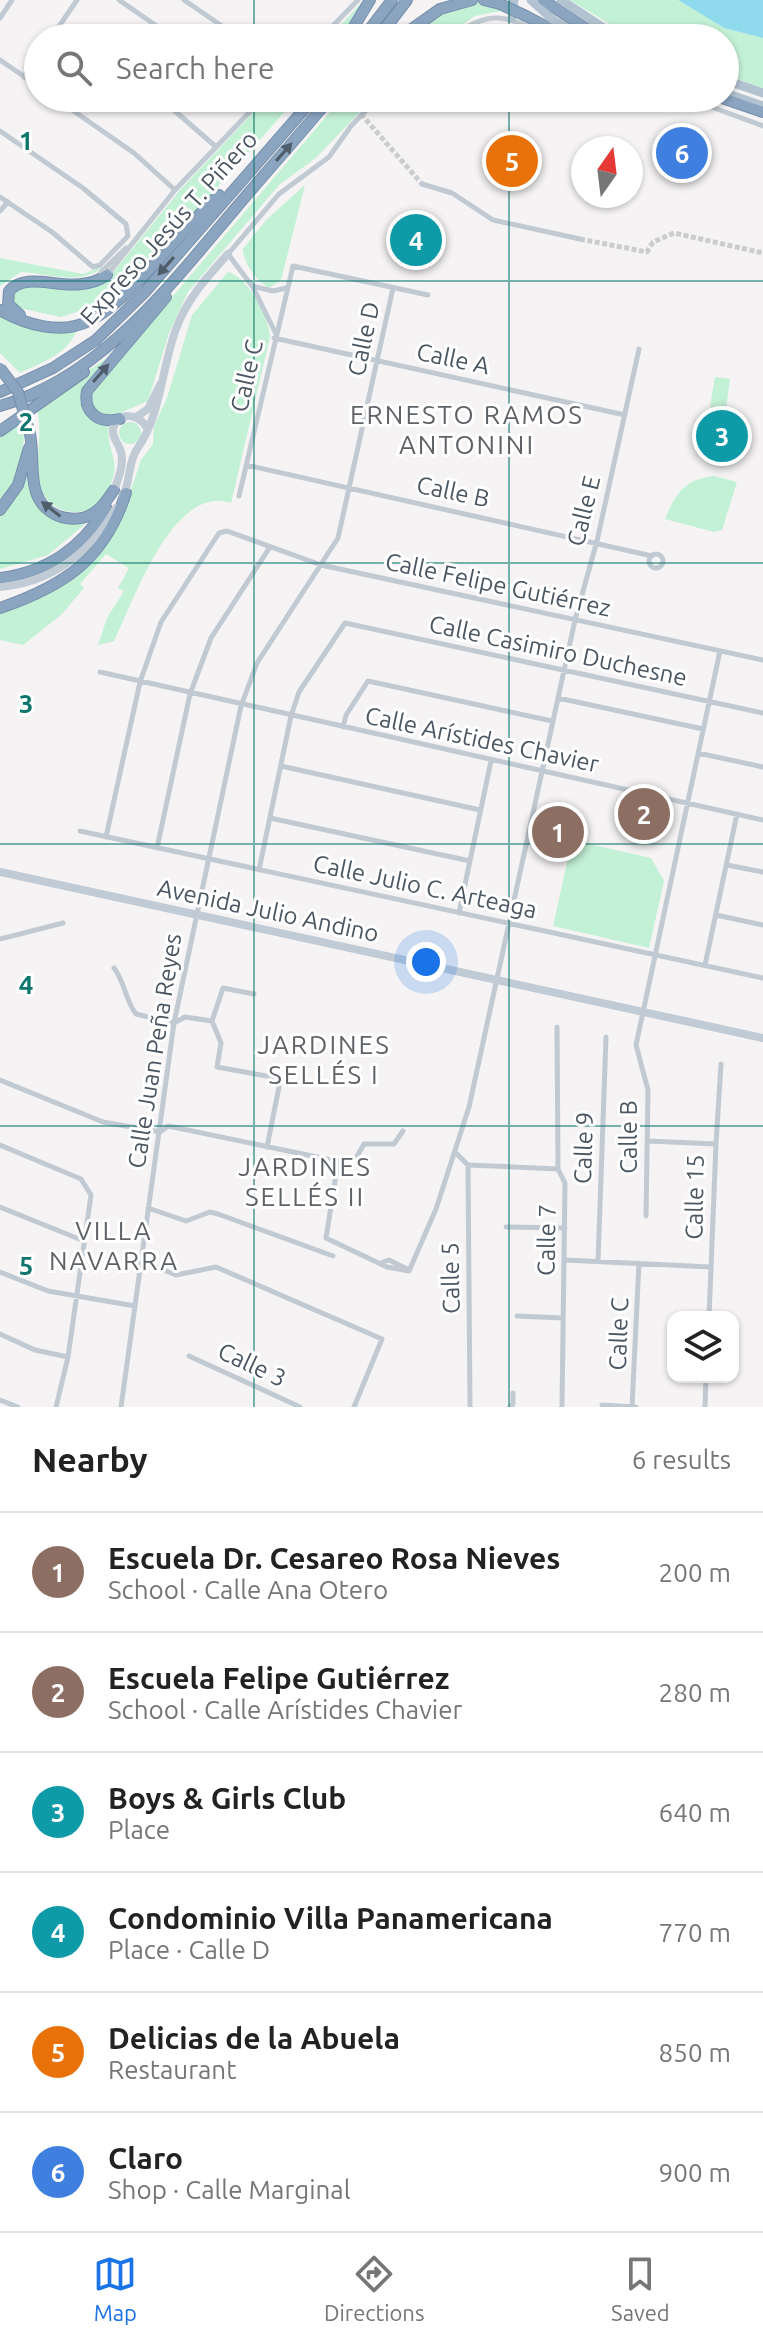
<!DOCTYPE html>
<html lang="en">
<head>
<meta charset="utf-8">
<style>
	body { margin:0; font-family:Ubuntu,sans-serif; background:#f6f6f6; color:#222 }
	.controls { position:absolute; right:24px; bottom:24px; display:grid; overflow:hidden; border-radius:16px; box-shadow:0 2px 6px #0004 }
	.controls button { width:72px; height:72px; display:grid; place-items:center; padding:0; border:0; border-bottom:2px solid #e0e0e0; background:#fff; color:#222; font:40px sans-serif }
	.compass { position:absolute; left:571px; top:136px; width:72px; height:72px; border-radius:50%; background:#fff; box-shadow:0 2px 6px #0004; rotate:14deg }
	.you { position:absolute; left:426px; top:962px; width:28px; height:28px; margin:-20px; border:6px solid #fff; border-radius:50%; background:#1a73e8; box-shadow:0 0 0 12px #1a73e833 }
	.badge { display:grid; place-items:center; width:52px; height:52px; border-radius:50%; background:#1a73e8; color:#fff; font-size:26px; font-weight:700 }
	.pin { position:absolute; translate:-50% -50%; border:4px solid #fff; box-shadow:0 2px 8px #0006 }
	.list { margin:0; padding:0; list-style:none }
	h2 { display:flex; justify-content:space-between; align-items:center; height:104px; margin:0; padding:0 32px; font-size:34px }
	h2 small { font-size:26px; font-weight:400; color:#767676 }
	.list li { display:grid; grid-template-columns:52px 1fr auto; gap:24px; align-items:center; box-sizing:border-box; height:120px; padding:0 32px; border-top:2px solid #e0e0e0 }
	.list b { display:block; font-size:30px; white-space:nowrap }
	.list p { margin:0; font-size:26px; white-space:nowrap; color:#767676 }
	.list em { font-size:26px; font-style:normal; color:#767676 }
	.icon { flex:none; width:44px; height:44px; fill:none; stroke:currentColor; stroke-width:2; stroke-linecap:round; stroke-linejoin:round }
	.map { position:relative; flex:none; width:763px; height:1407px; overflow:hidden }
	.search { position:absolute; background:#fff; box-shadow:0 2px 6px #0004; left:24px; right:24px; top:24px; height:88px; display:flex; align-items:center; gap:20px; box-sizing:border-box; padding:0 28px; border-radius:44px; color:#767676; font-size:30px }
	.sheet { height:824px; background:#fff }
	nav { display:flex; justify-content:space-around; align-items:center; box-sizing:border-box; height:112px; border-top:2px solid #e0e0e0; background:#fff; font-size:22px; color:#767676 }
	nav a { display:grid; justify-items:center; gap:4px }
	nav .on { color:#1a73e8 }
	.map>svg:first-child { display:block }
</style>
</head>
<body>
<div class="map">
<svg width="763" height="1407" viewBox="0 0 763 1407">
	<rect width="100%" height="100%" fill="#f5f3f3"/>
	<!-- green -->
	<path fill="#c3f1d5" d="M570,0H678L724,28L763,38V88L725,75V38H633Z
		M487,2L506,10L475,16L443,38H404C429,18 454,0 487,2Z
		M361,3L342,38H329Z
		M267,98H297L180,229L96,306L61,317L14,307L11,301L14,288L20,285L73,288L111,275L181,189Z
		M342,98H373L317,157L279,185L188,292L169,333L148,401L113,416L96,411L91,400L96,386Z
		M305,185L281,280L269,288C257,282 243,262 243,249L266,220Z
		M0,258L83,274L104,266C81,287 49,273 21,272L0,286Z
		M228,272C249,278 268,316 270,337L231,503C173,483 134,601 114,641L98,645L107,618L124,591L118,588L129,568L106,554L80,584L84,588L62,614L23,645L0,640V610L50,593L66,583L124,511L141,460L153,444L154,426L167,398L192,315Z
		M0,315L42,332L77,329C70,353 41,363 20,373L0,353Z
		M106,358L89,384L91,418L109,425C104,450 127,462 104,496C86,523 45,514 39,482C35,457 43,433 37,408Z
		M715,377L730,379L726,409L710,407Z
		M22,416C27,448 21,477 0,502V434Z
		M119 433a11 11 0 1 1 22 0a11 11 0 1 1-22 0Z
		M29,475L49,513L91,519L48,555L0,569V515Z
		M714,476L737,482L722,530L714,532L665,519C676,493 685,479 714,476Z
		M572,840L651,858L664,881L649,948L553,926Z"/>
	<!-- water -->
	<path fill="#90daee" d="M678,0H763V38L724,28Z"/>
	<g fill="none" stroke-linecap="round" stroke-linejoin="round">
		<!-- street-tunnel -->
		<path stroke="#caccce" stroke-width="5" stroke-dasharray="5 2.5" stroke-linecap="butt" d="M361,114L422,184
			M580,239L647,252L653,242L674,233L763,253"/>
		<defs>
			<path id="highway" d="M484,0L500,4
				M543,0L600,38
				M526,16L568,38
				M347,38L370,0
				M363,38L392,0
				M378,38L407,0
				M399,38L440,9L472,0
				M722,98L763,112
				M0,310C26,325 61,335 89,321C128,303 183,227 219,195
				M20,315L8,304L9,291C31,267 72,299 107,275
				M0,392L53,368L96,340L144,293L314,98
				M0,406C101,378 170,285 235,209C266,172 299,136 330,98
				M120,419C99,424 83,413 87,391L166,297
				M0,431L84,372
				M30,434C34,453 30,474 36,492C44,518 77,527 98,510C104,505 109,497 114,490
				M0,510L18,485L29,448
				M0,578C46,572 83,548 106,507
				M0,608C64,586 104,560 126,493"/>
		</defs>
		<!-- highway casing -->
		<use href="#highway" stroke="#7690ad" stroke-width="12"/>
		<!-- street -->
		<path stroke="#c1cad2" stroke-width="5" d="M119,0L174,38
			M184,0L235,35
			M0,18L12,0
			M58,28L72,38
			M51,38L77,0
			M321,38L358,0
			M451,38C491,6 509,17 550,38
			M0,60L38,86
			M24,77L38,57
			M55,98L134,153L175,190
			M160,98L215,146
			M248,98L255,105
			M687,98L763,126
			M0,131L83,188L126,224L128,236L100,265L93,267L52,232L0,197
			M422,184L452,193L493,220L580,239
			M0,211L8,202
			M101,272L126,248
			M108,274L175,190L263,98
			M253,287L275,332
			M286,288L273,291L252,286L228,254L279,194L329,157L351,126L378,98
			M274,338L625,415
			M246,465L652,556
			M239,496L293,266L428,295
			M649 561a7 7 0 1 1 14 0a7 7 0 1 1-14 0Z
			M100,672L763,820
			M558,698L703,729
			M343,727L346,715L368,681L552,721
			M698,753L763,767
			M281,766L480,810
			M270,818L470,861
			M80,831L763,978
			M106,837L140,682L161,622L219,533L227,531L321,565L763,660
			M157,848L190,694L211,638L270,547
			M727,865L763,872
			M259,870L291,716L299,692L345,623L763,713
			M459,913L491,761
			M716,915L763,925
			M0,939L63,923
			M705,965L737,814
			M114,968C125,982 125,1000 136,1014L174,1023L185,1017L212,1021L221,1043L217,1067L272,1077L279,1087L267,1147
			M212,1021L223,988L254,994
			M557,1027L558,1169L565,1183L562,1407
			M0,1080L103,1122L160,1132L168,1126L341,1162L356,1158L364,1144H394L403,1131
			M648,1141L716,1144L709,1317
			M716,1144L721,1064
			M0,1145L81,1179L91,1195L68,1357L56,1407
			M456,1153L468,1165L470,1407
			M338,1162L326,1238L387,1267L409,1271
			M468,1165L558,1169
			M0,1207L84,1241
			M148,1208L186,1221L210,1212L218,1214L333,1256
			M646,1216L648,1090L636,1045L720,651
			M506,1227L565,1228
			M565,1260L711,1267
			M141,1261L176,1275L216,1267L382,1339L354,1407
			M598,1261L606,1037
			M383,1262L389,1260L409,1270
			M409,1271L436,1209L469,1107L575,620L597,541L639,349
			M0,1272L48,1291L135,1306
			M517,1316L563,1318
			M0,1334L35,1350L68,1357
			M189,1356L300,1407
			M0,1400L18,1407
			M602,1405L636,1407
			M121,1407L174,1023L241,706L257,663L338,538L393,288
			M510,1407L513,1404V1393
			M632,1407L639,1263
			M705,1407L706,1377"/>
		<!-- secondary -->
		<path stroke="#c1cbd6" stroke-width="8" d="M136,417L148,409L160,385
			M114,490C119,477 126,460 119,447C116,440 112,437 113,429C118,410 140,414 147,428
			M123,497C130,483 128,462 137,449C161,416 161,370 176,329C187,299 207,277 228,254
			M0,587C54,582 88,553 116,508
			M0,872L763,1038"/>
		<!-- primary -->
		<path stroke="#b3c2d1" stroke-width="9" d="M531,0L553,20L583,38
			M561,0L619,38
			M512,18L514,0
			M725,80L763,93
			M725,93L763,106"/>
		<!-- highway -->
		<use href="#highway" stroke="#8ba5c1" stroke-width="10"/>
		<defs>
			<path id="highway-bridge" d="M500,4L526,16
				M0,368L18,392L30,434"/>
		</defs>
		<!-- highway-bridge casing -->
		<use href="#highway-bridge" stroke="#7690ad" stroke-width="12" stroke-linecap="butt"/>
		<!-- highway-bridge -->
		<use href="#highway-bridge" stroke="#8ba5c1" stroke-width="10"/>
	</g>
	<!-- one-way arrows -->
	<defs><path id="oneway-solid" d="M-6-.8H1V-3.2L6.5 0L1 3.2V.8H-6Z" transform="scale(2)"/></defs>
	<g fill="#505e6b">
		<use href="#oneway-solid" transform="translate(284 152) rotate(-49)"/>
		<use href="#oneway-solid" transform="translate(166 266) rotate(131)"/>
		<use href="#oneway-solid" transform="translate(101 373) rotate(-49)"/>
		<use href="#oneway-solid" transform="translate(51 509) rotate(-142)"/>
	</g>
	<!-- grid -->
	<path fill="none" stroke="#0f766e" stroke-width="2" stroke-opacity="0.55" d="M254,0V38M509,0V38M254,98V1407M509,98V1407M0,281H763M0,563H763M0,844H763M0,1126H763"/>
	<g text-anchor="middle" stroke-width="6" stroke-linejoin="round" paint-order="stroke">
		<!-- street labels -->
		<g font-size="24" fill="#4a5661" stroke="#fff">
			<text transform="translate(169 228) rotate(-48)" y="8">Expreso Jesús T. Piñero</text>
			<text transform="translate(364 339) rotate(-78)" y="8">Calle D</text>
			<text transform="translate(453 359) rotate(12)" y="8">Calle A</text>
			<text transform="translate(247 376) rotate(-77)" y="8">Calle C</text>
			<text transform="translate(453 492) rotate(12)" y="8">Calle B</text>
			<text transform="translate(584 511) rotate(-76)" y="8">Calle E</text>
			<text transform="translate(498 585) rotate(12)" y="8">Calle Felipe Gutiérrez</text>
			<text transform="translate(558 651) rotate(12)" y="8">Calle Casimiro Duchesne</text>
			<text transform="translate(482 740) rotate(12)" y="8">Calle Arístides Chavier</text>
			<text transform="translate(425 887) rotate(12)" y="8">Calle Julio C. Arteaga</text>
			<text transform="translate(268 911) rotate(12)" y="8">Avenida Julio Andino</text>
			<text transform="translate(155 1051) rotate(-81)" y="8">Calle Juan Peña Reyes</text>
			<text transform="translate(629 1137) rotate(-90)" y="8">Calle B</text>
			<text transform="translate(584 1148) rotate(-88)" y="8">Calle 9</text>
			<text transform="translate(695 1197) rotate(-89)" y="8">Calle 15</text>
			<text transform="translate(547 1240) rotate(-89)" y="8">Calle 7</text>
			<text transform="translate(451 1278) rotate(-91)" y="8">Calle 5</text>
			<text transform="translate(619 1334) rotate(-88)" y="8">Calle C</text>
			<text transform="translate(252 1365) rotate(25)" y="8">Calle 3</text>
		</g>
		<!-- neighbourhood labels -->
		<g font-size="26" letter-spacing="2" fill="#5f6368" stroke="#fff">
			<text x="467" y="424">ERNESTO RAMOS<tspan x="467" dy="30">ANTONINI</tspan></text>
			<text x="324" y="1054">JARDINES<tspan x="324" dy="30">SELLÉS I</tspan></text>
			<text x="305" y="1176">JARDINES<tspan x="305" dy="30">SELLÉS II</tspan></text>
			<text x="114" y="1240">VILLA<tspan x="114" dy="30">NAVARRA</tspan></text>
		</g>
	</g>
	<g font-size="26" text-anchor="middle" font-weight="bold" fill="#0f766e" stroke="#fff" stroke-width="6" stroke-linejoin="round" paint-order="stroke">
		<text x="26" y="150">1</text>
		<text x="26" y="431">2</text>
		<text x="26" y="713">3</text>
		<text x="26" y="994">4</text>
		<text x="26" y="1275">5</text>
	</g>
</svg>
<div class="controls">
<button><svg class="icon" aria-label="layers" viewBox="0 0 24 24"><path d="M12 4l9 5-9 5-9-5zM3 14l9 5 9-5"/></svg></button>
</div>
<svg class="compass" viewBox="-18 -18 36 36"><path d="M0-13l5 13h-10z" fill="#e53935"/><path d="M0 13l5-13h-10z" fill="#767676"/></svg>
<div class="you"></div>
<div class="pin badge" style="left:558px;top:832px;background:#8d6e63">1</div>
<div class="pin badge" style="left:644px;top:814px;background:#8d6e63">2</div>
<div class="pin badge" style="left:722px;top:436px;background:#0f9aa8">3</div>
<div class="pin badge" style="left:416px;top:240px;background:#0f9aa8">4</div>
<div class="pin badge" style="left:512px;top:161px;background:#e8710a">5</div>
<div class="pin badge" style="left:682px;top:153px;background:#3f7fe0">6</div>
<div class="search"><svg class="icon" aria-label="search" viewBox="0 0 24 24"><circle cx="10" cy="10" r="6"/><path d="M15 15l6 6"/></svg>Search here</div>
</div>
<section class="sheet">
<h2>Nearby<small>6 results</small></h2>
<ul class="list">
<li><span class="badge" style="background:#8d6e63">1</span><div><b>Escuela Dr. Cesareo Rosa Nieves</b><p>School · Calle Ana Otero</p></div><em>200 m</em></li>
<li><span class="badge" style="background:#8d6e63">2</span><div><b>Escuela Felipe Gutiérrez</b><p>School · Calle Arístides Chavier</p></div><em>280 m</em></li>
<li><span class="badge" style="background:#0f9aa8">3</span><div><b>Boys &amp; Girls Club</b><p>Place</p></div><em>640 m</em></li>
<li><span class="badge" style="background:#0f9aa8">4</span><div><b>Condominio Villa Panamericana</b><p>Place · Calle D</p></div><em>770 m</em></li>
<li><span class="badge" style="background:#e8710a">5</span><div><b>Delicias de la Abuela</b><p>Restaurant</p></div><em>850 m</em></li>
<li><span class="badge" style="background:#3f7fe0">6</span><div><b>Claro</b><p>Shop · Calle Marginal</p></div><em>900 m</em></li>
</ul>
</section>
<nav>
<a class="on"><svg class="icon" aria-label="map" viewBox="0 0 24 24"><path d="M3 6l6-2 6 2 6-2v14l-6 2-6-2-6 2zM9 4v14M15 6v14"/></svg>Map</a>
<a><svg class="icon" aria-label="directions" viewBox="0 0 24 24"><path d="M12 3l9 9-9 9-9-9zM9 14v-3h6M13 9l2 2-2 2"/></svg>Directions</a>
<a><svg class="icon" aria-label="saved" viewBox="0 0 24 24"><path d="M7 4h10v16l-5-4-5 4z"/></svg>Saved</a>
</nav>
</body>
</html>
